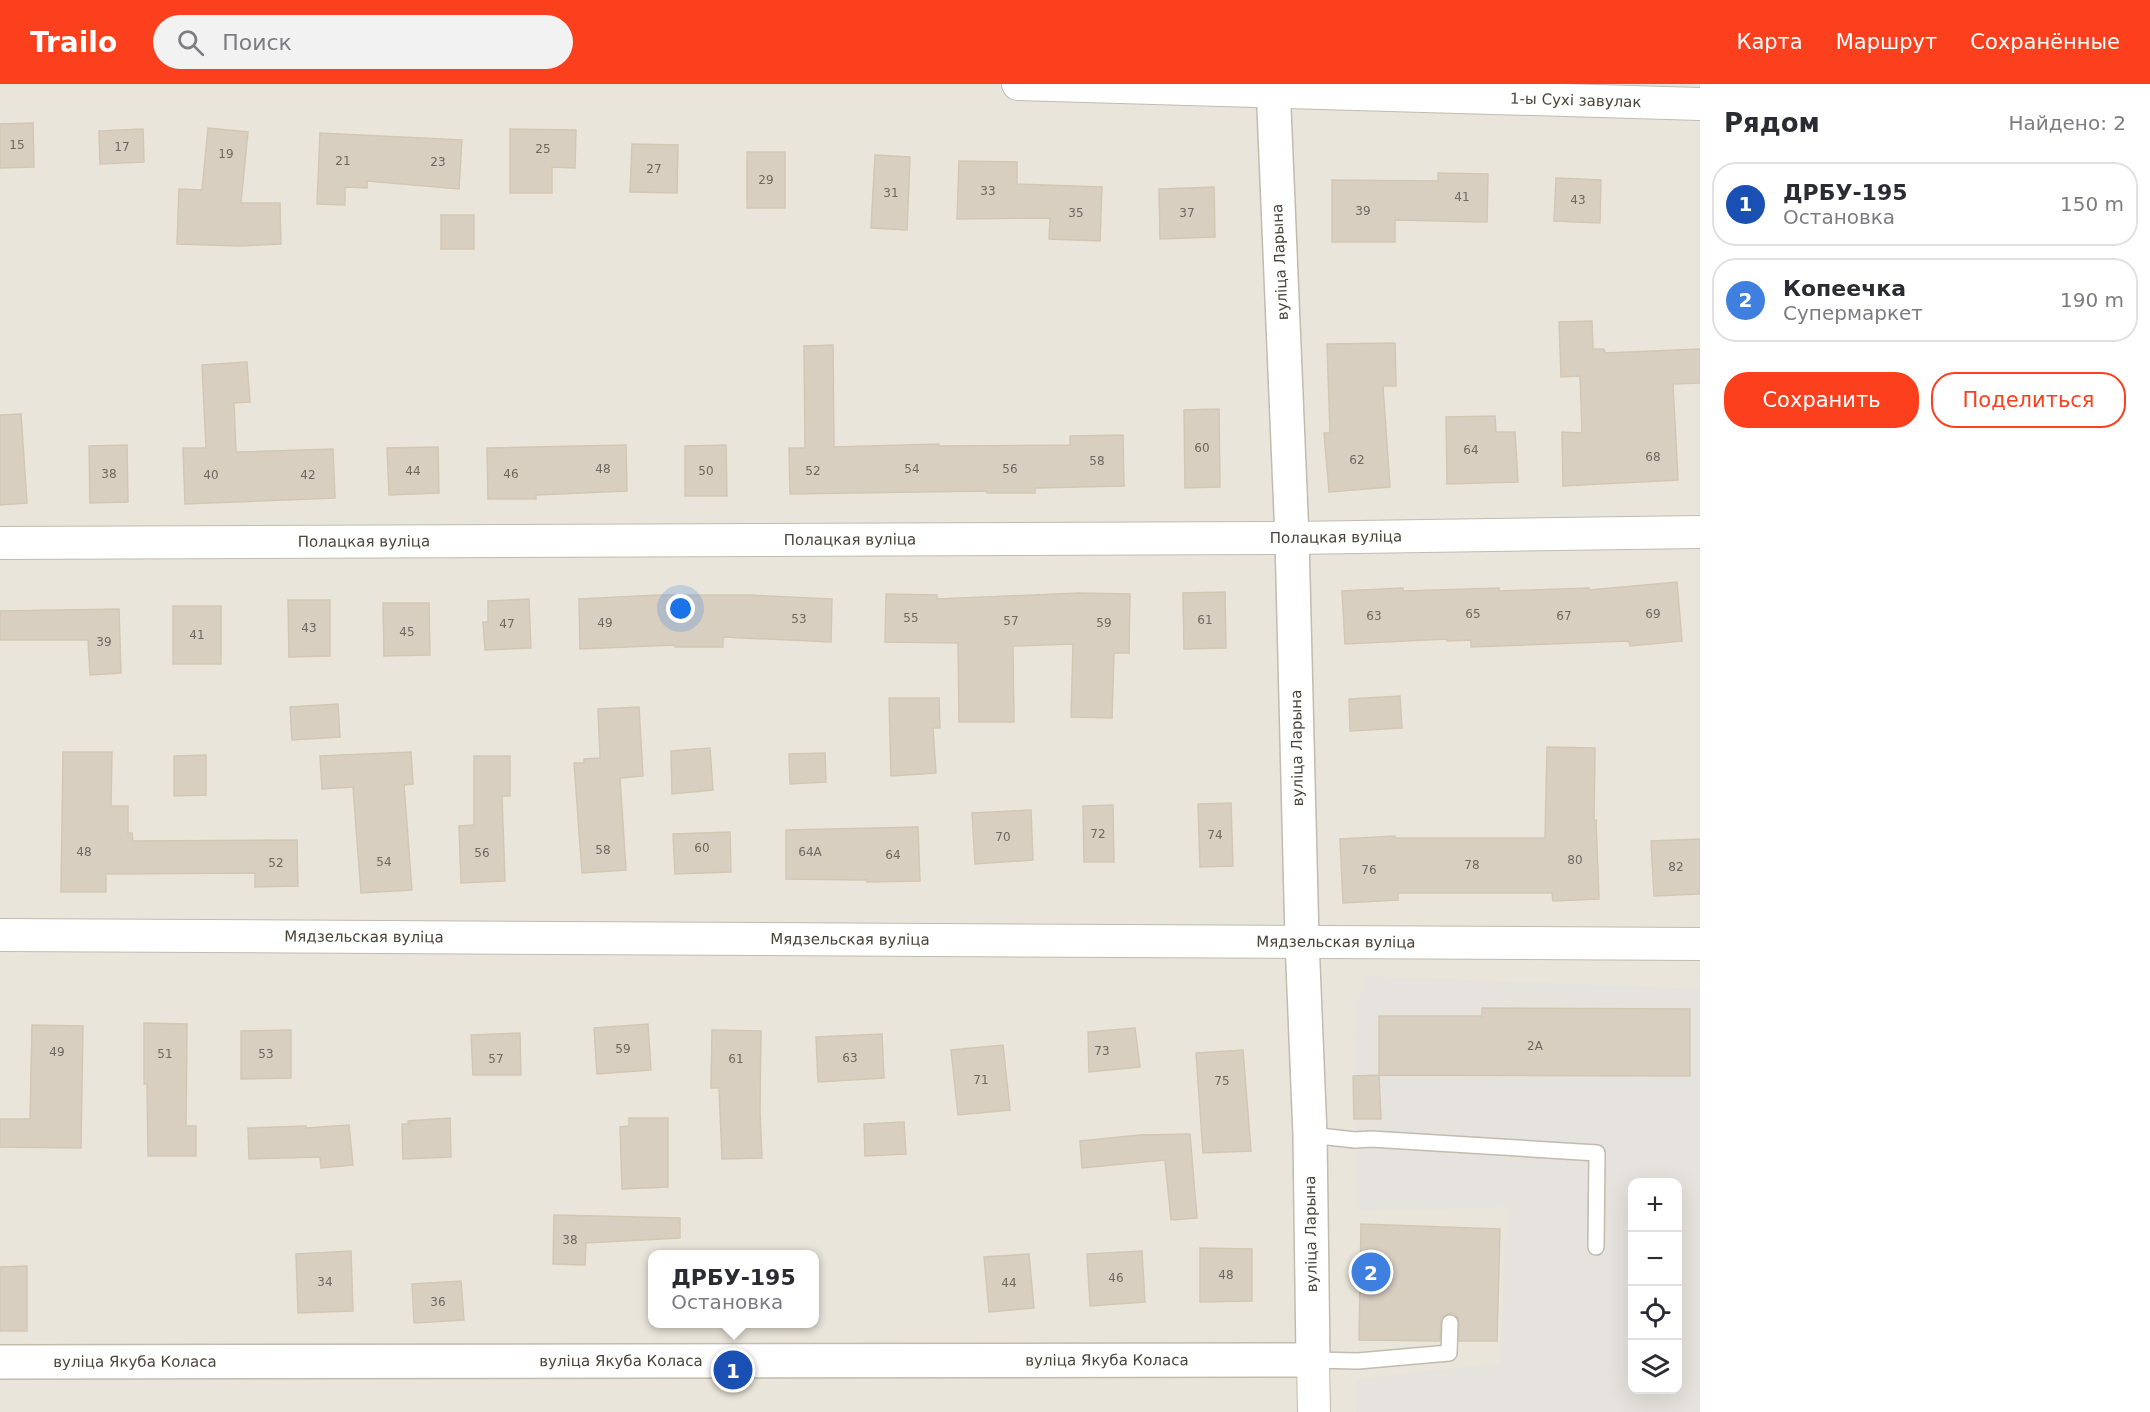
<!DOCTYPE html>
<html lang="ru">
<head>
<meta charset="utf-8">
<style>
	body { margin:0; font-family:"DejaVu Sans",sans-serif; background:#f2f2f3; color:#2b2b33 }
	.controls { position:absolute; right:18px; bottom:18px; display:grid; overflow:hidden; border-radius:12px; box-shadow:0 6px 24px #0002 }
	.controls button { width:54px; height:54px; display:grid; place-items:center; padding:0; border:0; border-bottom:2px solid #e1e1e2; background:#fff; color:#2b2b33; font:30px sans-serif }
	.you { position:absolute; left:681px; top:525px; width:21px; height:21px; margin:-15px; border:4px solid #fff; border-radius:50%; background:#1a73e8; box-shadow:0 0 0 9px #1a73e833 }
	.badge { display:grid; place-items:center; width:39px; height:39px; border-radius:50%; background:#fc3f1d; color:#fff; font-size:20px; font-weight:700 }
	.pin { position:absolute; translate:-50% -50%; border:3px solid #fff; box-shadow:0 2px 6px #0006 }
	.popup { position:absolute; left:648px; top:1166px; width:171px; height:78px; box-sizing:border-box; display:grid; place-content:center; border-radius:12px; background:#fff; filter:drop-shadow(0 2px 4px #0005); font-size:20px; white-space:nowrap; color:#7c7c81 }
	.popup b { font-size:22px; color:#2b2b33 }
	.popup::after { content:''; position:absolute; left:50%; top:100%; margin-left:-12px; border:12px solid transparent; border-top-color:#fff }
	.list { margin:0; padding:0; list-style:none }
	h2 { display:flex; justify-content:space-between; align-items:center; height:78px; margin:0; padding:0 24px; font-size:26px }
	h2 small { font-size:20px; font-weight:400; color:#7c7c81 }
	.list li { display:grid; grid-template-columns:39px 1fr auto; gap:18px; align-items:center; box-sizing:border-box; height:84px; margin:0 12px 12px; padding:0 12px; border:2px solid #e1e1e2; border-radius:24px }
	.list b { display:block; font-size:22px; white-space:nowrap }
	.list p { margin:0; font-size:20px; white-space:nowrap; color:#7c7c81 }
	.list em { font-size:20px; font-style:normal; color:#7c7c81 }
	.actions { display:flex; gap:12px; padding:18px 24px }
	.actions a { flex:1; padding:14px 0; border:2px solid #fc3f1d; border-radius:24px; text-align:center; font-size:21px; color:#fc3f1d }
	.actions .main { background:#fc3f1d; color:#fff }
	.icon { flex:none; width:33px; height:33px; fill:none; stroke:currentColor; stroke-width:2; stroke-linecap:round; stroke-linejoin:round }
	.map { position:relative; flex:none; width:1700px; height:1328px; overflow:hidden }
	header { display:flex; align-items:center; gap:36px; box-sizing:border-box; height:84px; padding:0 30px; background:#fc3f1d; color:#fff }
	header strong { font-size:28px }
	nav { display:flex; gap:33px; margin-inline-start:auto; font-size:21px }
	.search { width:420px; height:54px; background:#f2f2f3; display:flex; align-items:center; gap:15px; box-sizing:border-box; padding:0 21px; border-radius:33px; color:#7c7c81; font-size:22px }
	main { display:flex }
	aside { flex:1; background:#fff }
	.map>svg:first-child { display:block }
</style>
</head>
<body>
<header>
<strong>Trailo</strong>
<div class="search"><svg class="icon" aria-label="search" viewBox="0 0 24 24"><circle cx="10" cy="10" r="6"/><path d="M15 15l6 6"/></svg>Поиск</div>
<nav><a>Карта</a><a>Маршрут</a><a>Сохранённые</a></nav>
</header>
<main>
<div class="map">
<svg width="1700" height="1328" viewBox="0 0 1700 1328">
	<rect width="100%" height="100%" fill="#f6f3ec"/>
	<!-- residential -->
	<path fill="#eae5da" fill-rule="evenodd" d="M0,0H1700V1328H0ZM1632,1098H1678V1306H1632ZM652,1170H814V1240H652Z"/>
	<!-- industrial -->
	<path fill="#e6e2dd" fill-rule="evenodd" d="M1366,892L1700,905V1328H1356L1357,1295L1500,1279L1506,1123L1359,1127L1353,992L1356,924ZM1632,1098H1678V1306H1632Z"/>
	<!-- building -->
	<path fill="#d8cfc1" stroke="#d3c7b4" stroke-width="1.5" d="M33,39L34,83L0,84V40Z
		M208,44L248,48L241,119H280L281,160L239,162L177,160L179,105L202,106Z
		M143,45L144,78L100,80L99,47Z
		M510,45L576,46L575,84L552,83V109H510Z
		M320,49L462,56L459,105L367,97V104L345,103V121L317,120Z
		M632,60L678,61L677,109L630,108Z
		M747,68H785V124H747Z
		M875,71L910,73L907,146L871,144Z
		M959,77L1017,78V100L1102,103L1100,157L1049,155L1050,134L957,135Z
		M1438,89L1488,90L1487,138L1395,136V158H1332V96L1438,97Z
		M1556,94L1601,96L1600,139L1554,137Z
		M1214,103L1215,153L1160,155L1159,105Z
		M441,131H474V165H441Z
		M1592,237L1593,265H1604L1605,269L1700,265V299L1673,300L1678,396L1563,402L1562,348L1582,349L1580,292L1561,293L1559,238Z
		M1395,259L1396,302H1383L1390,403L1329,408L1324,349H1330L1327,260Z
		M833,261L834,363L939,360V362L1070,361V352L1123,351L1124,402L1035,404V409H987V407L790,410L789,364H805L804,262Z
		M247,278L250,318L234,319L236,368L333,365L335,414L185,420L183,364H206L202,281Z
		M1219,325L1220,403L1185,404L1184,326Z
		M21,330L27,419L0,421V331Z
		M1495,332L1496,348H1515L1518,398L1447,400L1446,333Z
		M127,361L128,418L90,419L89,362Z
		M626,361L627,407L536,411V415H488L487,364Z
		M726,361L727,412H685V362Z
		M438,363L439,409L389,411L387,364Z
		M1677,498L1682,557L1630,562L1629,557L1471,563V556L1447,557V555L1345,560L1342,507L1403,504V507L1499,504V507L1589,504V506Z
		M1225,508L1226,564L1184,565L1183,509Z
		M1079,509L1130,510L1129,569H1114L1112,634L1071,633L1073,560L1013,562L1014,638H959L958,559L885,558L886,510L937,511V515Z
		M658,511H749L832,515L831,558L723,553V563H675V561L580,565L579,515Z
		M529,515L531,564L485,566L483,538H488V517Z
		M288,516H330V572L289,573Z
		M383,519H429L430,571L384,572Z
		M173,522H221V580H173Z
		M119,525L121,589L90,591L88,556H0V527Z
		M1400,612L1402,644L1350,647L1349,615Z
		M889,614H939L940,644H933L936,689L891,692Z
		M338,620L340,653L292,656L290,623Z
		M639,623L643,692L620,694L626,786L582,789L574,679H584V675L600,674L598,625Z
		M1547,663L1595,664L1594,736H1596L1599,815L1553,817L1552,809H1398V816L1343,819L1340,755L1395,752V754H1545Z
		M710,664L713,706L672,710L671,667Z
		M63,668H112L111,722H128V749H132L133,757L297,756L298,802L255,803V789L106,790V808H61Z
		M411,668L413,700L404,701L412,806L361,809L353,703L322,705L320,672Z
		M825,669L826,698L790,700L789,670Z
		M206,671V711L174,712V672Z
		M474,672H510V712H502L505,797L461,799L459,742L474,741Z
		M1231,719L1233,782L1200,783L1198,720Z
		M1113,721L1114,778H1084L1083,722Z
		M1031,726L1033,776L975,780L972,729Z
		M918,743L920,797L867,798V796L786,795V746Z
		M730,748L731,788L675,790L673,750Z
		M1700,755V810L1654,812L1651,757Z
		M1482,924L1690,925V992L1379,991V932H1482Z
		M144,939L187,940L186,1042H196V1072H148L147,1000H144Z
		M648,940L651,986L597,990L594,944Z
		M32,941L83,942L81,1064L0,1063V1035H30Z
		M1135,944L1140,983L1089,988L1088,948Z
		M291,946V994L241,995V947Z
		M712,946L761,947L760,1027L762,1074L722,1075L719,1004H711Z
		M520,949L521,991H473L471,951Z
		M882,950L884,994L818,998L816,953Z
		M1003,961L1010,1026L958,1031L951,966Z
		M1243,966L1251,1067L1203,1069L1196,969Z
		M1379,991L1381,1035H1354L1353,992Z
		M450,1034L451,1073L403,1075L402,1040H408V1037Z
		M629,1034H668V1103L622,1105L620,1043L629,1042Z
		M904,1038L906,1070L865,1072L864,1040Z
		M349,1041L353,1081L321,1084L320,1073L249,1075L248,1044L306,1042V1044Z
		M1190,1050L1197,1134L1171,1136L1165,1076L1082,1084L1080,1057L1140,1051Z
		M554,1131L680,1134V1154L586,1159L585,1181L553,1180Z
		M1361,1140L1500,1145L1497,1257H1459V1235L1455,1230L1450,1229L1441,1234L1440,1257L1359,1256Z
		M1200,1164L1252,1165V1217L1200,1218Z
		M351,1167L353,1227L298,1229L296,1170Z
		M1142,1167L1145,1218L1090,1222L1087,1170Z
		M1029,1170L1034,1224L989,1228L984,1173Z
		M27,1182V1247H0V1183Z
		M461,1197L464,1236L414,1239L412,1200Z"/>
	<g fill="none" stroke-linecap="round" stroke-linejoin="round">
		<defs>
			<path id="service" d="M1310,1051L1355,1056L1371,1055L1597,1069L1596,1163
				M1313,1276L1358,1277L1449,1269L1450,1239"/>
			<g id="minor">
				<path id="s1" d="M1018,0L1700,20"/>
				<path id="s2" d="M0,459L1292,454L1700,448"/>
				<path id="s3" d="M0,851L1700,860"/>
				<path d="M1313,1276L1314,1328"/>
			</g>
			<g id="tertiary">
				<path id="s4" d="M0,1278L1313,1276L1310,1051L1302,856L1292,454L1273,0"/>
			</g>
		</defs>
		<!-- service casing -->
		<use href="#service" stroke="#c2bbae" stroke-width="18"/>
		<!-- minor casing -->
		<use href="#minor" stroke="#c2bbae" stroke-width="34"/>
		<!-- tertiary casing -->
		<use href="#tertiary" stroke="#c2bbae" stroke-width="36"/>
		<!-- service -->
		<use href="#service" stroke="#fff" stroke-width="15"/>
		<!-- minor -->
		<use href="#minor" stroke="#fff" stroke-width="32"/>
		<!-- tertiary -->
		<use href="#tertiary" stroke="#fff" stroke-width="33"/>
	</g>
	<g text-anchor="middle" stroke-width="6" stroke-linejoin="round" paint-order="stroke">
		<!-- number labels -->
		<g font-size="12" fill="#6e675b">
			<text x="17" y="65">15</text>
			<text x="122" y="67">17</text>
			<text x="543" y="69">25</text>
			<text x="226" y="74">19</text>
			<text x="343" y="81">21</text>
			<text x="438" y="82">23</text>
			<text x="654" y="89">27</text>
			<text x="766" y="100">29</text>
			<text x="988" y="111">33</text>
			<text x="891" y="113">31</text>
			<text x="1462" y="117">41</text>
			<text x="1578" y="120">43</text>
			<text x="1363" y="131">39</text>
			<text x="1076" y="133">35</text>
			<text x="1187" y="133">37</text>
			<text x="1202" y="368">60</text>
			<text x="1471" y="370">64</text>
			<text x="1653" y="377">68</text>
			<text x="1357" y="380">62</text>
			<text x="1097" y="381">58</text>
			<text x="603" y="389">48</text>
			<text x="912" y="389">54</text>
			<text x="1010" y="389">56</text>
			<text x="413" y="391">44</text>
			<text x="706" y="391">50</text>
			<text x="813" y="391">52</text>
			<text x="109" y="394">38</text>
			<text x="511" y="394">46</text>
			<text x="211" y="395">40</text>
			<text x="308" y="395">42</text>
			<text x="1473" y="534">65</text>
			<text x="1653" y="534">69</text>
			<text x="1374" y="536">63</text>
			<text x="1564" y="536">67</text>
			<text x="911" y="538">55</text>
			<text x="799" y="539">53</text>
			<text x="1205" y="540">61</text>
			<text x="1011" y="541">57</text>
			<text x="605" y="543">49</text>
			<text x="1104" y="543">59</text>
			<text x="507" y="544">47</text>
			<text x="309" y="548">43</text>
			<text x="407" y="552">45</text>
			<text x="197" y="555">41</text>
			<text x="104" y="562">39</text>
			<text x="1098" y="754">72</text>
			<text x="1215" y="755">74</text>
			<text x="1003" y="757">70</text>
			<text x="702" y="768">60</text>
			<text x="603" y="770">58</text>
			<text x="84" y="772">48</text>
			<text x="810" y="772">64А</text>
			<text x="482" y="773">56</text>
			<text x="893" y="775">64</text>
			<text x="1575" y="780">80</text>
			<text x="384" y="782">54</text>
			<text x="276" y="783">52</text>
			<text x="1472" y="785">78</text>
			<text x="1676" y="787">82</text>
			<text x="1369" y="790">76</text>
			<text x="1535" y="966">2А</text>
			<text x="623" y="969">59</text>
			<text x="1102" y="971">73</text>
			<text x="57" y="972">49</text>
			<text x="165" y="974">51</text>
			<text x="266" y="974">53</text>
			<text x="850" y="978">63</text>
			<text x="496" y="979">57</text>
			<text x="736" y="979">61</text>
			<text x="981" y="1000">71</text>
			<text x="1222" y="1001">75</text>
			<text x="570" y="1160">38</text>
			<text x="1226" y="1195">48</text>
			<text x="1116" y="1198">46</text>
			<text x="325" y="1202">34</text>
			<text x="1009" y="1203">44</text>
			<text x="438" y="1222">36</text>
		</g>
		<!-- street labels -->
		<g font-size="15" fill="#4b4439" stroke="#fff">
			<text dy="5" stroke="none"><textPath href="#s1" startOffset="558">1-ы Сухі завулак</textPath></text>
			<text transform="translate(1280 178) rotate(-93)" y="5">вуліца Ларына</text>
			<text dy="5" stroke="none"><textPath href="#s2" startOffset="1336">Полацкая вуліца</textPath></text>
			<text dy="5" stroke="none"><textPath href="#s2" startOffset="850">Полацкая вуліца</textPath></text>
			<text dy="5" stroke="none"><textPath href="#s2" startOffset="364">Полацкая вуліца</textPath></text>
			<text transform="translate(1297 664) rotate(-91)" y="5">вуліца Ларына</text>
			<text dy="5" stroke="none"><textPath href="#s3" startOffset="364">Мядзельская вуліца</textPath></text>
			<text dy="5" stroke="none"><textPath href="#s3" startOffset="850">Мядзельская вуліца</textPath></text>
			<text dy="5" stroke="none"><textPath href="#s3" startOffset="1336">Мядзельская вуліца</textPath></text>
			<text transform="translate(1311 1150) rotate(-91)" y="5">вуліца Ларына</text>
			<text dy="5" stroke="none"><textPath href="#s4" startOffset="1107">вуліца Якуба Коласа</textPath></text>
			<text dy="5" stroke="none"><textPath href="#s4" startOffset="135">вуліца Якуба Коласа</textPath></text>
			<text dy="5" stroke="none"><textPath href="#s4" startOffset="621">вуліца Якуба Коласа</textPath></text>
		</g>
	</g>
</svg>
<div class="controls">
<button>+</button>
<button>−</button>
<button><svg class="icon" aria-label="locate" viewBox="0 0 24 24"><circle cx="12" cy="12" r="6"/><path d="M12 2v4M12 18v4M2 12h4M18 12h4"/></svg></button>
<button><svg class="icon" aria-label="layers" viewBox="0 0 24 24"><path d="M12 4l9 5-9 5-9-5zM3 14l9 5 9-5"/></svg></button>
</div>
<div class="you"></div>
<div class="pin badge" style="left:733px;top:1286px;background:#1a4fb4">1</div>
<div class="popup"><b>ДРБУ-195</b>Остановка</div>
<div class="pin badge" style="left:1371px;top:1188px;background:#3f7fe0">2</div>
</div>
<aside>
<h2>Рядом<small>Найдено: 2</small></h2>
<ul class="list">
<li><span class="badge" style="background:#1a4fb4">1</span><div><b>ДРБУ-195</b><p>Остановка</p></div><em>150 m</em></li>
<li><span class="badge" style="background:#3f7fe0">2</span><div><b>Копеечка</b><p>Супермаркет</p></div><em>190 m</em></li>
</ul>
<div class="actions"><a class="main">Сохранить</a><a>Поделиться</a></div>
</aside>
</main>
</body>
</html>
